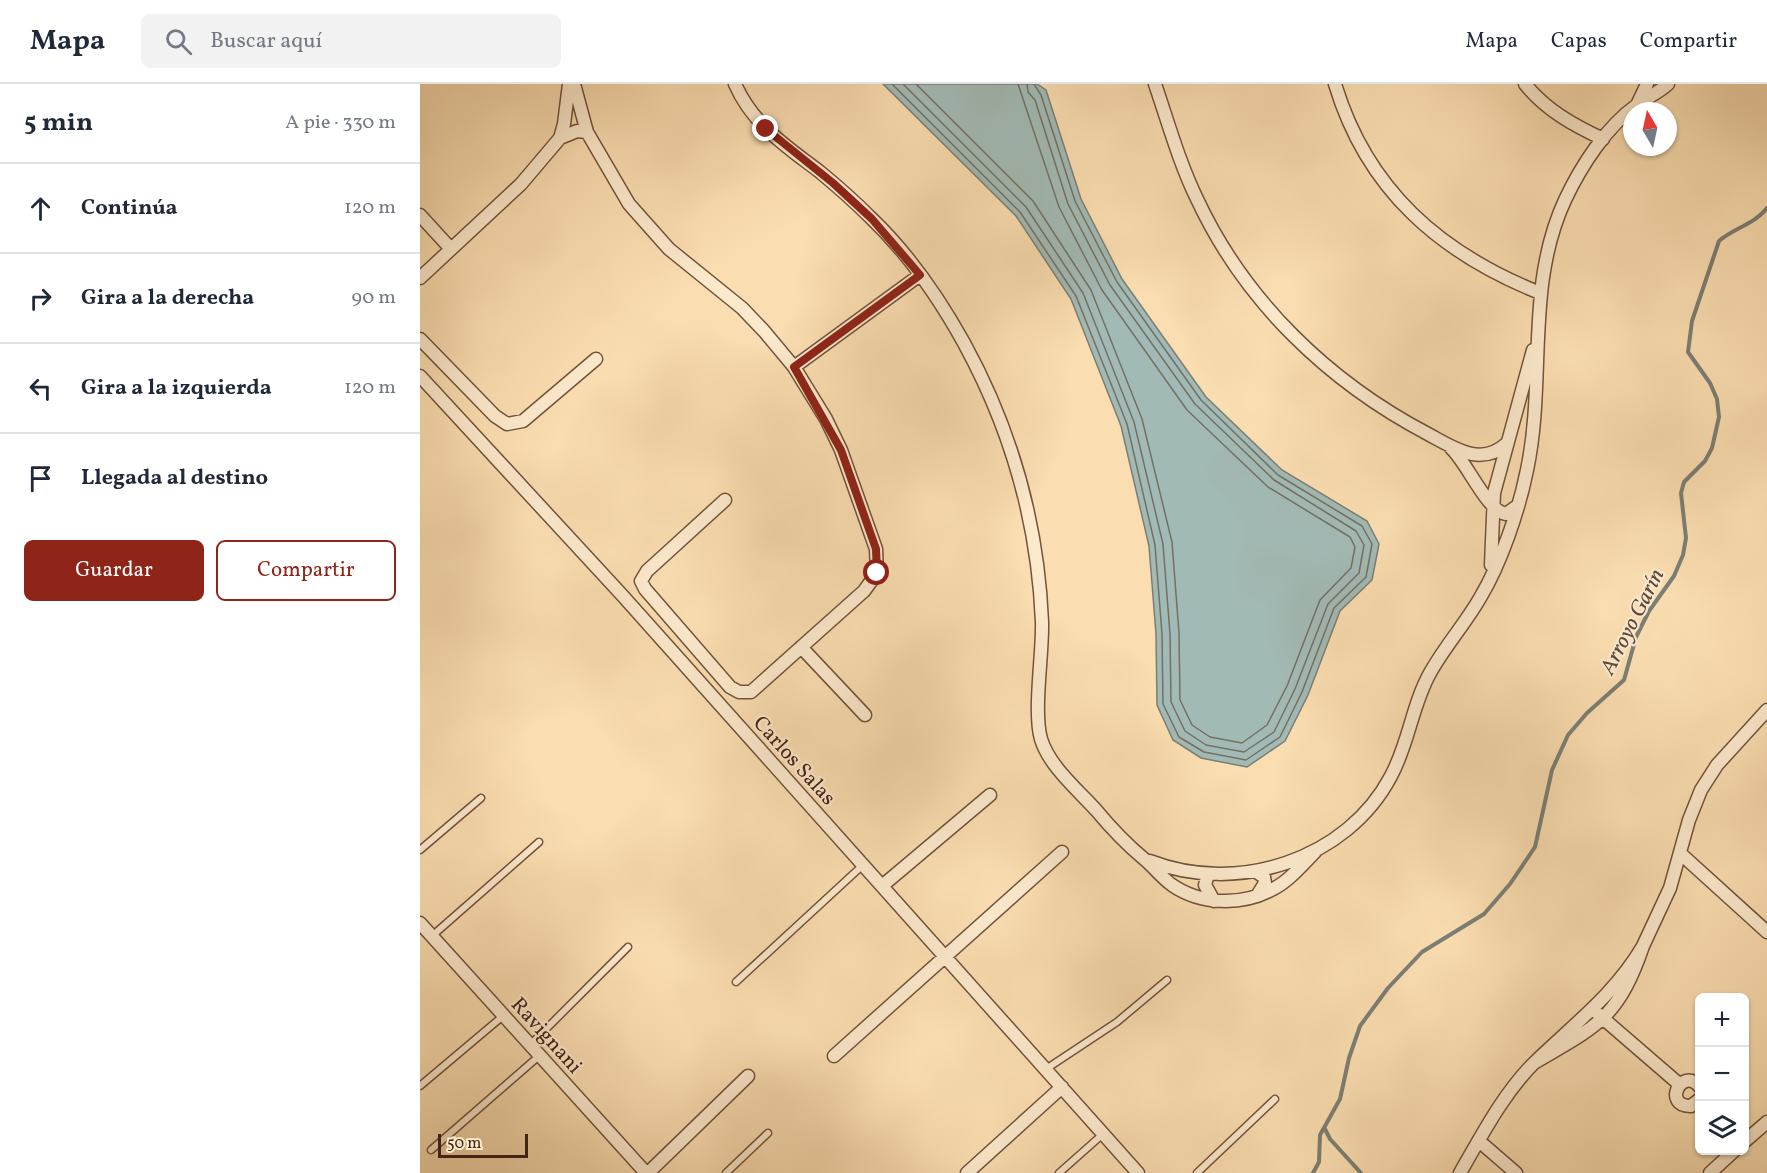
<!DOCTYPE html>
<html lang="es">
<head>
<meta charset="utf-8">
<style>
	body { margin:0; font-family:Vollkorn,serif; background:#f2f2f3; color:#1f2937 }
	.controls { position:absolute; right:18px; bottom:18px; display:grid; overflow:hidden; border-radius:9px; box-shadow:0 2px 4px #0004 }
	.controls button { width:54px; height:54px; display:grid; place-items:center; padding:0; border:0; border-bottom:2px solid #e0e1e3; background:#fff; color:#1f2937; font:30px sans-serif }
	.compass { position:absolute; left:1203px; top:18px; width:54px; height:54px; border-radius:50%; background:#fff; box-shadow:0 2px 4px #0004; rotate:351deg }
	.scale { position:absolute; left:18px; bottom:15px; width:90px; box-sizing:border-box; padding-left:6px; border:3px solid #442515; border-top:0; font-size:16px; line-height:21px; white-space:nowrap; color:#442515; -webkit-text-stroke:4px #fce9cc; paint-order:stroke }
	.stop { position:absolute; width:18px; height:18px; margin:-14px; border:4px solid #8f2418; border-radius:50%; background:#fff }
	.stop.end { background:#8f2418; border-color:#fff; box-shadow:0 2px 6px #0008 }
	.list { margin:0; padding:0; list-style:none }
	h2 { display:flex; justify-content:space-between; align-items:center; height:78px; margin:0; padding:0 24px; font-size:26px }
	h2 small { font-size:20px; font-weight:400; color:#747a83 }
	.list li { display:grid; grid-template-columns:39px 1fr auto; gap:18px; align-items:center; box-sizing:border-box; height:90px; padding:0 24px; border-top:2px solid #e0e1e3 }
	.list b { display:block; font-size:22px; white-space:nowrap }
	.list em { font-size:20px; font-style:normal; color:#747a83 }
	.actions { display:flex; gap:12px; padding:18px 24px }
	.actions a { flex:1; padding:14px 0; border:2px solid #8f2418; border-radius:9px; text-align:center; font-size:21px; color:#8f2418 }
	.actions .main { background:#8f2418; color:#fff }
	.icon { flex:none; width:33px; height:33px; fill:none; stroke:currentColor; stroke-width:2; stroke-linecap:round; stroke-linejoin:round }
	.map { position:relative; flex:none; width:1347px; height:1089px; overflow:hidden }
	header { display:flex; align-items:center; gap:36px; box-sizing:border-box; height:84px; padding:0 30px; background:#fff; border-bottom:2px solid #e0e1e3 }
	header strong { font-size:28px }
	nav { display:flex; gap:33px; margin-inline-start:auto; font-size:21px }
	.search { width:420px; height:54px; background:#f2f2f3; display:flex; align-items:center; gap:15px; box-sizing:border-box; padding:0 21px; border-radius:9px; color:#747a83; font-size:22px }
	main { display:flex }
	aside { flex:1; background:#fff }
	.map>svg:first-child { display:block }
</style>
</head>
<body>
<header>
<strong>Mapa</strong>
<div class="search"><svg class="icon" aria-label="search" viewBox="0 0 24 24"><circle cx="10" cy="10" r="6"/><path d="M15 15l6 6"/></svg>Buscar aquí</div>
<nav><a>Mapa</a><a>Capas</a><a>Compartir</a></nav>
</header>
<main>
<aside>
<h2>5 min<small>A pie · 330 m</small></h2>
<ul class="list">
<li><svg class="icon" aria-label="ahead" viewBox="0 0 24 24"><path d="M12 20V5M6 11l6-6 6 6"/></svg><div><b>Continúa</b></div><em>120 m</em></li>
<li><svg class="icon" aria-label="right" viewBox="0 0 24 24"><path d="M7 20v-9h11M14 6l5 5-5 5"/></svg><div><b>Gira a la derecha</b></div><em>90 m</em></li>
<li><svg class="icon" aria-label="left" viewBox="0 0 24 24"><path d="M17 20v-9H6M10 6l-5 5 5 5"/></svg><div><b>Gira a la izquierda</b></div><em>120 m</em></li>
<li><svg class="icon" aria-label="arrive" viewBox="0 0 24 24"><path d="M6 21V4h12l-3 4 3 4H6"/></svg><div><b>Llegada al destino</b></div></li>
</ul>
<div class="actions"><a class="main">Guardar</a><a>Compartir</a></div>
</aside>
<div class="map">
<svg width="1347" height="1089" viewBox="0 0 1347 1089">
	<rect width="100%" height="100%" fill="#faddb0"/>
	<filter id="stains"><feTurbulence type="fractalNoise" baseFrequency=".00333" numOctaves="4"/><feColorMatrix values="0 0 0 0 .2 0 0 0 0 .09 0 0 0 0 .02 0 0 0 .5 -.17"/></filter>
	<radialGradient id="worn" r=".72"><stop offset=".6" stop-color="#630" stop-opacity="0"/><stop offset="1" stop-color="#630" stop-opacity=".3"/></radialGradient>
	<!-- water -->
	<path fill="#a2bab5" stroke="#7c7e75" stroke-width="1.5" d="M463,0H617L626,6L661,115L702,195L786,313L862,386L947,437L959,460L952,496L920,527L888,611L865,657L827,683L781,674L753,656L737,621L736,550L729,462L701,342L651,215L596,132Z"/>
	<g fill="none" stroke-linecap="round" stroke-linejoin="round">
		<!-- shore -->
		<path stroke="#737065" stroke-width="1.5" d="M472,0L600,128L656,212L707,340L735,461L742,550L743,620L759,653L784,668L826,676L860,653L882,608L914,524L946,493L952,460L942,442L858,391L781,316L697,198L655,117L621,11L614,0
			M483,0L606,123L663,209L714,338L743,460L750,550L751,618L765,647L786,661L824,668L854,648L875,605L908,520L939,489L944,461L936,447L854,396L775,320L690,201L648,120L615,16L608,8L607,0
			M496,0L613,117L671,206L722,335L752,458L759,549L760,616L772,641L790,653L822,659L847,641L867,602L900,516L931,484L935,463L930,453L848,403L767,326L682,206L639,123L598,0"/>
		<!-- stream -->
		<path stroke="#7c7e75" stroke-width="4" d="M905,1045L910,1055L941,1089
			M893,1089L899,1078L900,1051L920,1015L929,974L940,942L968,904L1002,868L1064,830L1090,800L1115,763L1132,686L1148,651L1167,629L1204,596L1216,553L1229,527L1254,492L1263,471L1266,454L1261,409L1264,398L1285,377L1292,364L1299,333L1297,315L1290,299L1268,268L1272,237L1299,157C1314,144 1335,140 1347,124"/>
		<defs>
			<path id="lane" d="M0,766L61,714
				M12,852L119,758
				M316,898L443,781
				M110,961L208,863
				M626,985L697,938L747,896
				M0,1002L83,932
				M11,1066L119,972
				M306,1089L348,1049
				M639,1089L683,1050
				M777,1089L855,1015"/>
			<path id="street" d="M154,0L167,48L209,120L249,165L322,224L344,247L374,283L406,335L421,366L456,465L457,489L444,507L331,608H319L310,603L225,505L221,497L227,487L305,416
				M315,0C333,41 366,62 400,88C417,102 434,117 450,133C487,168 519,214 544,259C591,345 618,440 622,538C623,570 613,627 621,655C629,682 658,706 676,726C691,744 705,759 723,774C733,782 741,793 752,801C781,821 822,822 853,805C869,797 882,781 895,768
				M735,0C748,38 759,78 777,115C825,218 909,298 1008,350C1034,364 1061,383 1086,360
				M915,0C947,106 1020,169 1120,209
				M1105,0C1126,26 1153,41 1183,55
				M1217,21L1227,0
				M140,54L157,47L167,48
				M0,131L31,165
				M0,194L101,100L140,54L144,40L149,0
				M0,255L75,332L87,340L103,337L176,275
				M374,283L500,191
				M0,292L202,511L718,1089
				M1031,364C1048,380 1067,427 1086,430L1096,423
				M1071,481L1074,409L1113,266
				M381,563L445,631
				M1261,770L1347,848
				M730,777C817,811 927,776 971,692C989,659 992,621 1010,589C1025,562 1045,540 1060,514C1081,479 1099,426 1107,386C1126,296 1105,202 1145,116C1161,82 1186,43 1217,21C1228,13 1238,9 1248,0
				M835,787L844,793L845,799L837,812
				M788,790L785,801L794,817
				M462,802L570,711
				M0,839L226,1089
				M1223,862L1250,804L1269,736L1281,706L1297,681L1347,626
				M1178,930L1259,1000
				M414,972L642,768
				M1280,1003C1261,981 1242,1023 1271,1022L1280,1015
				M1059,1057L1096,1089
				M1324,1058L1347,1038
				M228,1089L328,992
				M547,1089L642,1003
				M1040,1089C1062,1051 1083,1010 1114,979C1153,941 1195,910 1223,862C1198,935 1177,942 1114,979
				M1290,1089L1315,1066"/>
		</defs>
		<!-- lane casing -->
		<use href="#lane" stroke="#72533c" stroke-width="9"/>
		<!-- street casing -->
		<use href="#street" stroke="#72533c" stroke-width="15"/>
		<!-- lane -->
		<use href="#lane" stroke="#fce9cc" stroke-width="6"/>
		<!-- street -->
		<use href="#street" stroke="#fce9cc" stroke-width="12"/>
	</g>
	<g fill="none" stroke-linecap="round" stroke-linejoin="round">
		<!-- route -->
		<path stroke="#8f2418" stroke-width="8" d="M346,45L413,99L452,135L500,191L374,283L421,366L456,465L457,489"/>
	</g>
	<g text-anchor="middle" stroke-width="4.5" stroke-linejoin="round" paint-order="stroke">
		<!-- street labels -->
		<g font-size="21" fill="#442515" stroke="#fce9cc">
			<text transform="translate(375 676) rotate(48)" y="7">Carlos Salas</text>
			<text transform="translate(127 951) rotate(48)" y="7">Ravignani</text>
		</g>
		<!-- water labels -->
		<g font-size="22" font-style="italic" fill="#5c4a3d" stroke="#fce9cc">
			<text transform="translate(1211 537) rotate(-63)" y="8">Arroyo Garín</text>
		</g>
	</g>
	<rect width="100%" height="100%" filter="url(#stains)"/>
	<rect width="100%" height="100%" fill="url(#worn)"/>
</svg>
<div class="controls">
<button>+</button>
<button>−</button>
<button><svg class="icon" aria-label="layers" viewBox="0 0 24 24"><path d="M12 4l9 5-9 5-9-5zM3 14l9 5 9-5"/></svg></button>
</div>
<svg class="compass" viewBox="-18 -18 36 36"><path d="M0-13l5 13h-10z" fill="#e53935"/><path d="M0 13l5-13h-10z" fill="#747a83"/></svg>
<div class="scale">50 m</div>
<div class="stop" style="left:457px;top:489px"></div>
<div class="stop end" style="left:346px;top:45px"></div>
</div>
</main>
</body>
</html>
